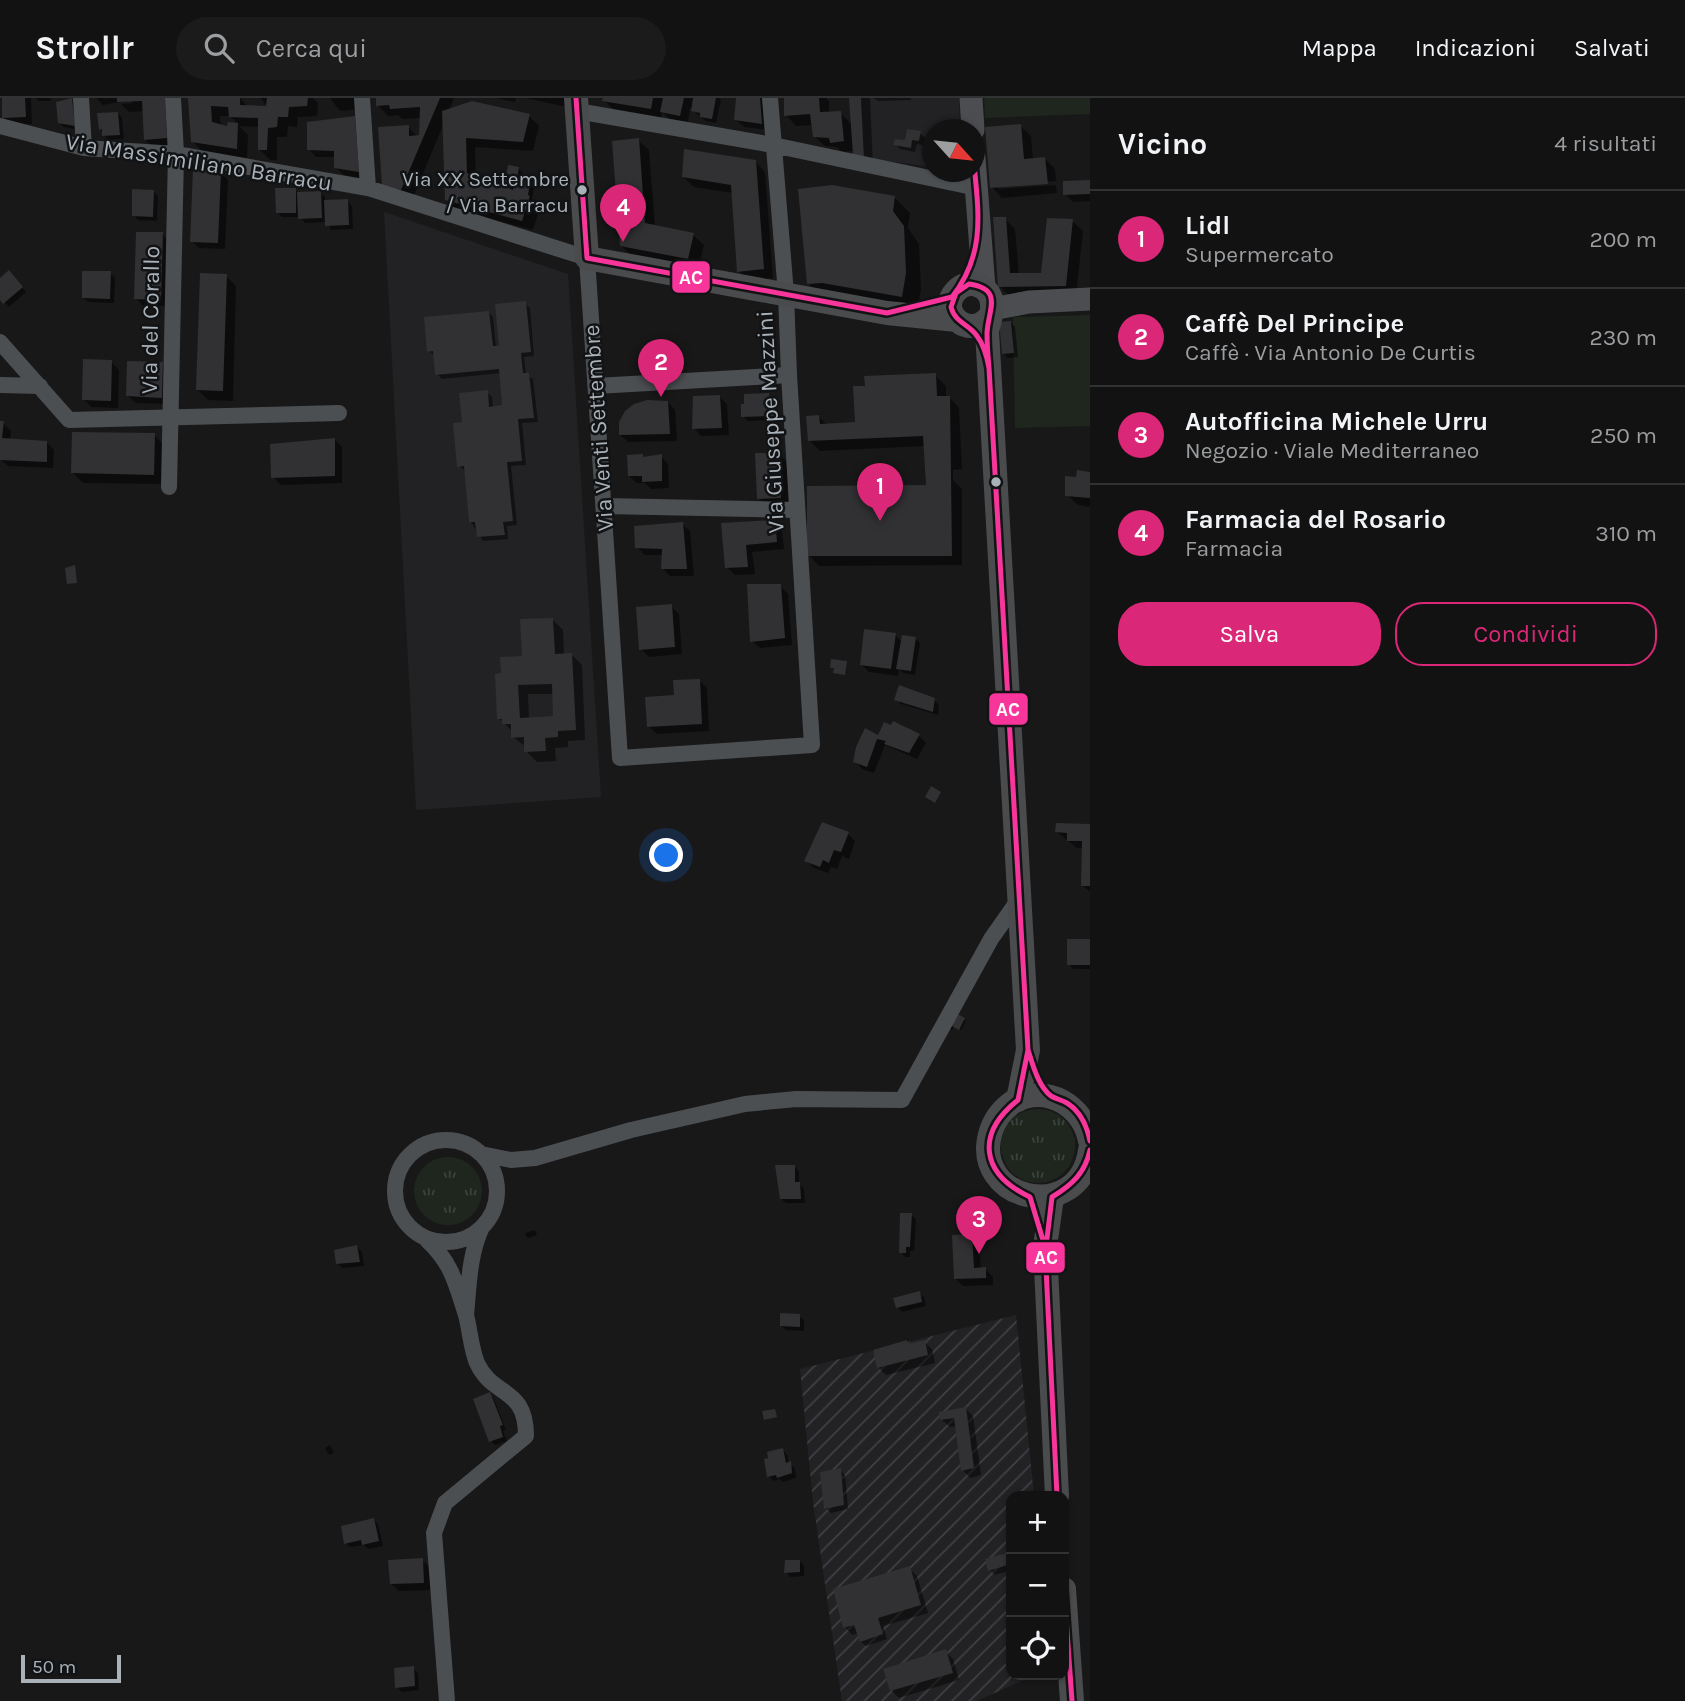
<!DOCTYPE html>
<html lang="it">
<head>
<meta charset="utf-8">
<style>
	body { margin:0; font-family:Karla,sans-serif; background:#1b1b1c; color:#f1f3f6 }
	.controls { position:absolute; right:21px; bottom:21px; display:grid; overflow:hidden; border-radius:14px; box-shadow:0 2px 5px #0004 }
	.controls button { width:63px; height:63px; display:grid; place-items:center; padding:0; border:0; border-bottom:2px solid #313233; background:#121213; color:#f1f3f6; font:35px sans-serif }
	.compass { position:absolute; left:922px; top:21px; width:63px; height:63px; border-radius:50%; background:#121213; box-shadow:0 2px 5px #0004; rotate:117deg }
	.scale { position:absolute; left:21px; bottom:18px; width:100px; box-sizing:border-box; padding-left:7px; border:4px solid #a9b1b9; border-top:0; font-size:19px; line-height:24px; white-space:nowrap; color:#a9b1b9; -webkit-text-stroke:5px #121315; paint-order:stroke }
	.you { position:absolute; left:667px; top:758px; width:24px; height:24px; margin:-18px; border:5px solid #fff; border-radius:50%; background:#1a73e8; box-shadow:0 0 0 10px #1a73e833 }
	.badge { display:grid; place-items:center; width:46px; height:46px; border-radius:50%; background:#db2777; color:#fff; font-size:23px; font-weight:700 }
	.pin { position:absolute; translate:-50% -58px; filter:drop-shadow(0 2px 4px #0008) }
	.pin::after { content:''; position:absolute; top:37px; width:24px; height:21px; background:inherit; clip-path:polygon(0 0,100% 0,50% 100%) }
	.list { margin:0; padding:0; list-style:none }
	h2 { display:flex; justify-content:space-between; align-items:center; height:91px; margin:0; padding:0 28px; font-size:30px }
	h2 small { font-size:23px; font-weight:400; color:#9c9ea0 }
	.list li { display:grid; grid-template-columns:46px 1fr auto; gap:21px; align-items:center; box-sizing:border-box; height:98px; padding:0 28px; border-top:2px solid #313233 }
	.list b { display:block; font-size:26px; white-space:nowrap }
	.list p { margin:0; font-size:23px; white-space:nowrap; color:#9c9ea0 }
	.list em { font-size:23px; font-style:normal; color:#9c9ea0 }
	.actions { display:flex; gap:14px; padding:21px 28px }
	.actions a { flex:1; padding:16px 0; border:2px solid #db2777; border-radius:28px; text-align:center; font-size:24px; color:#db2777 }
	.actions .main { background:#db2777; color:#fff }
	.icon { flex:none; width:38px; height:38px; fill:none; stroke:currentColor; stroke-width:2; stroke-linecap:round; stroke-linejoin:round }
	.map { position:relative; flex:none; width:1090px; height:1603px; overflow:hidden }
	header { display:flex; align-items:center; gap:42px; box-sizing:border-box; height:98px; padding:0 35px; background:#121213; border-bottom:2px solid #313233 }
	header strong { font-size:33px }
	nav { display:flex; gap:38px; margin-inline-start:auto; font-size:24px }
	.search { width:490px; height:63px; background:#1b1b1c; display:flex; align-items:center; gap:18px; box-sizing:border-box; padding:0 24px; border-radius:38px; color:#9c9ea0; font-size:26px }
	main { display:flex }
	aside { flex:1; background:#121213 }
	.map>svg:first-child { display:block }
</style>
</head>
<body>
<header>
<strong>Strollr</strong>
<div class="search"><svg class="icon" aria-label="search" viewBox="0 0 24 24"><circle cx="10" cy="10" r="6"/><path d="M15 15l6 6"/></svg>Cerca qui</div>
<nav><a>Mappa</a><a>Indicazioni</a><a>Salvati</a></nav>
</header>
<main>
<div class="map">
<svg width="1090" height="1603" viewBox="0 0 1090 1603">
	<defs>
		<pattern id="industrial-furrows" width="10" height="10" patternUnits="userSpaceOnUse" patternTransform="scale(1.75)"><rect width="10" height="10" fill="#222225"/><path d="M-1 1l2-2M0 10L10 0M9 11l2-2" fill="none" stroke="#3f4043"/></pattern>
		<pattern id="grass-tufts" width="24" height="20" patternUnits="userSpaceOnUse" patternTransform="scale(1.75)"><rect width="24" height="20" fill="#1e261e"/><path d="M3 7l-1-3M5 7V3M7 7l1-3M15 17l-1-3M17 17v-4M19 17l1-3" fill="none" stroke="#3c433d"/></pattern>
	</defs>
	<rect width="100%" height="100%" fill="#181819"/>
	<!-- built -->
	<path fill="#222225" d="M861,0H959L960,31L932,32V69L864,60Z
		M384,114L568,176L601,699L416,712Z"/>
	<!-- industrial -->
	<path fill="url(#industrial-furrows)" d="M1016,1217L1034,1398H1011V1577H1035L977,1603H842L813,1404L800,1271Z"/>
	<!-- grass -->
	<path fill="url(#grass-tufts)" d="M1001 1048a37 37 0 1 1 74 0a37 37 0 1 1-74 0Z
		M414 1093a34 34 0 1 1 68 0a34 34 0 1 1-68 0Z"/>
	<!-- pitch -->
	<path fill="#1e261e" d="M984,0H1090V16L985,20Z
		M1090,217V328L1015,330L1013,219Z"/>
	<!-- shadow -->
	<path fill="#0007" fill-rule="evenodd" d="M3,0H31L32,26L12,27L4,20Z
		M36,0H51V3H38Z
		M96,0H175L177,50L156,52L145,42L144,13L129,14L121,6L133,5L130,2L103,7Z
		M190,0H240L248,9H267L261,0H313L318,5L317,18L298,19L297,29L288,28L287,39H277V62H270L259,51L260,29L239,28L248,37L247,60L203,54L192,43ZM220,18H230L239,27L229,26V30L221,28Z
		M330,0H363L362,11L340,13Z
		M378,0H454L449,13L529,18L539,28L533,53L475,49L476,81L513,94L507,87L518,70L523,75L521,84L529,85L534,90L532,102L540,110L533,132L457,112L446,101L444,25L412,102L394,97L408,29L420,41L421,20L402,21L398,17L388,18L378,7Z
		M496,0H516L515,4Z
		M525,0H567V9Z
		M605,0H719L721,2L716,25L706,23L690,10L688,24L670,21L662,14L661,20L615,13L604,2Z
		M738,0H766L768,32L744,29L736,22Z
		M785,0H830H826L829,3V15H840L853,27L851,0H870L873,69L854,53L842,54L837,49L825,48L814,38L813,27L796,28L786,17Z
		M874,0H911V2L878,3Z
		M72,2L76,6L79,32L64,29L59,24Z
		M118,15L122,20L124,41L108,42L100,31Z
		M355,20L362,28L366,81L344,77L336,70V59H316L309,51Z
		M1020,28L1031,38L1033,62L1045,61L1055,71L1056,83L998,88V91L1056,87L1057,95L1002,100L992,89Z
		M920,35L925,40L923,47L917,46L915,54L900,51L895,46L906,44Z
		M638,42L649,52L655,129L693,137L704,147L698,171L632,158L621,148Z
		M755,63L765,74L773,180L749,183L739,173L733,95L694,89L683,79Z
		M220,74L228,82L225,151L199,150L192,143Z
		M1090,84V103L1073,104L1065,96Z
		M295,92L299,95H320L325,99V103H347L352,108L353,131L331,132L327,124L305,125L300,119H282L277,114Z
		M153,93L158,98L157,123L138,122L134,117Z
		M895,100L910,115L908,130L919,146L921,191L917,214L824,201L809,186Z
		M1005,121L1015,131L1019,177H1042L1072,123L1083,133L1076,198H1010L999,188Z
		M162,136L170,144L168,208H143L136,200Z
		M110,175L115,180L114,205L88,204L83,199Z
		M226,178L236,188L233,303L208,302L198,292Z
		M14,179L26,194L9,209L0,199V182Z
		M525,205L530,210L534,258L524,259L526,277L533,281L538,324L522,325L526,367L511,368L517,427L507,428L508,441L483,443L471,424L466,373L459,368L464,326L487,294L492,299L493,310L504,309L501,275L442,281L437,276L434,257L429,253L489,215L493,219L496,250L501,249Z
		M1011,225L1015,229L1018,259L1008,260L1003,255Z
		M111,264L119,272L118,310L91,309L84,301Z
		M162,266L170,273L169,306L136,305L128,298Z
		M935,277L946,288V299H949L959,310L962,371L953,372V382L962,391V467L819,468L809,457L927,389L925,348L820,353L809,342L819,319L827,327L857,326Z
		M768,297L773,301V308L777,312L778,322L748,323L743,318Z
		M720,299L727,306L729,337L701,338L694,330Z
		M668,304L675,312L677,343L628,344L620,337Z
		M0,325H3L11,333L10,343L47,345L54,352L53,370L8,368L0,361Z
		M154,337L164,347V386L83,385L73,375Z
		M335,342L342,349V385L281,387L273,379Z
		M779,356L787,364L788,407H766L758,400Z
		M642,358L644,360L661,358L668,366L669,390L651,391L645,385H637L629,378Z
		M1090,375V409L1078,407L1067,397L1077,381Z
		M775,424L782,432L784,451L752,454L755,476L735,477L727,469L723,426Z
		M682,426L690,433L694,478H670L663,471V457H645L637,449Z
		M780,488L788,496L792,547L760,550L752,543Z
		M671,508L679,516L682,556L649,559L641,551Z
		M553,522L563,532L564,557H572L582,567L585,642L568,643V649L555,650L556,663L537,664L526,653V649L513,639V634L499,620L503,577L523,560ZM528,596H554L555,619L529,621Z
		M895,537L902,544L915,540L920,545L915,577L903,575L899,571L898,578L869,574L862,567Z
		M699,582L707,590L709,633L657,636L649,629L676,599Z
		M896,601L934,602L939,607L938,617L901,606Z
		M918,637L926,645L917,661L885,647L874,675L862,671L855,663L857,649L879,639Z
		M1090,728V794L1082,787L1084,750H1077L1057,734Z
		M848,736L855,743L849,761L842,758L837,771L831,769L828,775L814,770L807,763Z
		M1090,843V871H1073L1069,866Z
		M964,922L966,923L961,932L954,928L952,932L948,929Z
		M794,1068L799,1073V1085L804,1091L805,1105H786L781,1101Z
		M911,1117L916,1121L914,1153H910V1159H905L901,1154Z
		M535,1132L537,1137L528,1140L526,1138L525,1135Z
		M971,1138L979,1145L981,1171H985L993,1179V1187L963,1188L955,1180Z
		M357,1149L362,1154L364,1168L343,1170L338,1166Z
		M919,1195L924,1199L926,1208L902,1214L898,1209Z
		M799,1218L804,1222V1233L786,1232L781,1227Z
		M906,1244L909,1247L924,1244L932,1251L935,1265L886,1277L878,1269Z
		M489,1296L494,1301L506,1332L503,1333L507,1343L495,1347L491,1343Z
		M966,1311L973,1318L981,1377L970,1380L963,1372L957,1328L950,1329L942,1322Z
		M330,1347L334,1355L329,1357L325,1350Z
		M783,1352L787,1357L789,1366L795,1370L796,1380L783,1384L780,1381L773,1383L769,1378Z
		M840,1372L845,1377L848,1411L831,1415L826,1410Z
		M374,1422L378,1426L383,1448L368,1451L364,1447L350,1449L346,1445Z
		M1011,1456V1472L995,1477L990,1472L987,1463Z
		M422,1462L430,1469L431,1492L399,1493L391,1486Z
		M800,1463L804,1468V1478L790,1479L786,1474Z
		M909,1470L917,1478L928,1515L883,1528L887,1541L866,1548L861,1544L858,1535L852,1537L845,1529Z
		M945,1553L953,1561L959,1582L899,1600L891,1592Z
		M413,1570L418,1575L419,1592L402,1594L397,1589Z"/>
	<!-- building -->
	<path fill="#313133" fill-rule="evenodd" d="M2,0H25L26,19L2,20Z
		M72,0L75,28L58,25L56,4Z
		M117,0H165L167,40L144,42L142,3L117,4Z
		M188,0H240V7L266,8L267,0H308L307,8L289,9L288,19H278L277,29L268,30L267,52H258V20L229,19L228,9L211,8L212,24L227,28L228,24L238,25L237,51L191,44Z
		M376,0H440L401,92L382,88L378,29L409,27V38L419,37L420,9L390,11L389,7L376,8Z
		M603,0H653L651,11L602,3Z
		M663,0H684L680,18L660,14Z
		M693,0H716L712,21L700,19V15L691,13Z
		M736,0H760L762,26L734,22Z
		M784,0H819L820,14L841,13L844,43L830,45L829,40L813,39L810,16L784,18Z
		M849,0H861L864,60L853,57Z
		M472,3L530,16L523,44L466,40L467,75L513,92V89L505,87L508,67L519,69L517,81L530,84L528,97L530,98L522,123L445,102L442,13Z
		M118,14L120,37L102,38V31L99,32L97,15Z
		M355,18L359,74L334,70V53L307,52V24Z
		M1021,26L1024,61L1045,59L1048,86L990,90L985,29Z
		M907,31L921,33L919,43L912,42L911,50L893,47L895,41L905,42Z
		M639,40L645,125L694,135L688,161L620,148L612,43Z
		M684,51L756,62L764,171L737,174L731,87L682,79Z
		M193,71L221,72L218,145L190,144Z
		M1090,82V96L1063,97V83Z
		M832,87L895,98L893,113L904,128L906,175L902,199L822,185L807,186L798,91Z
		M275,90H296V115H276Z
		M132,91L154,92L153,119L132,118Z
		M321,93L322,120L298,121L297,94Z
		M348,101L349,127L325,128L324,102Z
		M993,119H1006L1010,175H1041L1047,120L1073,121L1066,188L998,189Z
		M136,134H163L161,202L134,201Z
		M9,172L23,189L3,206L0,202V180Z
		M82,173H111L110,201L82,200Z
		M200,175L227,176L223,293L196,292Z
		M526,203L531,254L521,255L523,275H529L534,320L518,321L522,363L507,364L513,423L503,424L505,437L477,439L475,424H469L464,368L457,369L453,325L462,324L459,295L488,292L489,309L502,307L499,271L435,277L433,253L427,254L424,219L489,213L493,248H499L495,206Z
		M1011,223L1014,255L1002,256L999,224Z
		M83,261L112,262L111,303L82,302Z
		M127,263L163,264L162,300L126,298Z
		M936,275L937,298H950L952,458H807V388L926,387L923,338L808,343L806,318L819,317L820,326L855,324L853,288H865L864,278Z
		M769,295L770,306H773L774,318L741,319V306H744V296Z
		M720,297L722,330L692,331L693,298Z
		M647,302L668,303L670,336L619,337V324L625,313L634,306Z
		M0,323H4L2,340L47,343V364L0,362Z
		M72,334L155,335L154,377L71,375Z
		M335,340V378L271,380L270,346Z
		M755,355H780L781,400L757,401Z
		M643,356V359L662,356V383L642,384V378H628L627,357Z
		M1077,372L1090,374V400L1065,398V378L1076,379Z
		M775,422L777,444L746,447L748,469L725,470L721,425Z
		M683,424L687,471H661L662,451L635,450L634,428Z
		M75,467L77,485L67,486L65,470Z
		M747,486H781L785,540L750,544Z
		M672,506L675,549L639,552L636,509Z
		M553,520L555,556L572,555L576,632L558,633V639L545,640L546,653L524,654V639L511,640V626H502V621H497L495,576L501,575L500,559L522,558L520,521ZM552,586L553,618L520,620L518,587Z
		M864,531L896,535L891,571L860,567Z
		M902,537L916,539L911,573L896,571Z
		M831,561L847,563L845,577L833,575L834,570H830Z
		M700,581L702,626L647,629L645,599L674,597L673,582Z
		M899,587L935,600L933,614L894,602Z
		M893,623L920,636L909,655L884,646L886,643L877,641L867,669L853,664L856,649L865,630L878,637L884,624L891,627Z
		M931,688L941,694L935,705L925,699Z
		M822,724L849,734L841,754L834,752L829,765L823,762L820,769L804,763Z
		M1056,725L1090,726V788H1081L1082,743H1067V735L1055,734Z
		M1067,841H1090V867H1067Z
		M954,914L965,920L959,932L952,928Z
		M775,1067H795V1084H800L801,1101H780Z
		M900,1115H912L910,1149H906V1155H899Z
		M972,1136L974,1170L986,1169V1180L954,1181L952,1137Z
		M357,1147L360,1164L336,1166L334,1152Z
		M920,1193L922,1204L896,1210L893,1200Z
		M780,1215L800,1216V1229L780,1228Z
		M907,1242V1246L925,1242L928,1257L877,1270L873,1252Z
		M490,1294L503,1327L500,1328L503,1339L489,1344L473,1301Z
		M966,1309L974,1370L961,1373L954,1320L940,1322L939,1314Z
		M775,1311L777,1319L764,1322L762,1313Z
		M783,1350L786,1365L791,1363L792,1375L777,1380L776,1377L767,1379L764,1361L768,1360L767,1354Z
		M841,1370L844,1407L824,1411L820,1374Z
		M374,1420L379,1443L362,1447L361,1442L344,1446L341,1428Z
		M1011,1454V1466L988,1473L985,1461Z
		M423,1460L424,1485L390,1486L388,1462Z
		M785,1462H800V1474L784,1475Z
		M910,1468L921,1507L878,1520L883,1536L860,1544L854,1527L843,1530L833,1491Z
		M946,1551L953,1575L890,1593L883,1571Z
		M414,1568L415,1588L395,1590L394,1570Z"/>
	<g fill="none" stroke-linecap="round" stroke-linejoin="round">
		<!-- street -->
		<path stroke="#4c4f52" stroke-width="16" d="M81,0L84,50
			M362,0L368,90
			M577,13L773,47L977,90
			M0,28L84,50L176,56L368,90L587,160L620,660L812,647L789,277L786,196L770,0
			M0,244L69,322L339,315
			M0,287L40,288
			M596,288L789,277
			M169,389L176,56L173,0
			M604,408L797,412
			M395 1093a51 51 0 1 1 102 0a51 51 0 1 1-102 0Z
			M481,1056L511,1062L535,1060L631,1032L745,1006L796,1001L902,1002L991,841L1019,801
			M427,1142C452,1165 456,1186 466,1217C469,1187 469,1157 482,1129
			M447,1603L434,1435L445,1405L526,1338C526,1288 493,1300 477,1265C471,1251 470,1232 466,1217"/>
		<!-- secondary -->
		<path stroke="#4b4d50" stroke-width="23" d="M971,0L973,32
			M974,60L984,190
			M992,211L1029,204L1090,201"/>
		<!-- primary -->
		<path stroke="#4a4b4d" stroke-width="24" d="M576,0L587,160L887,215L957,222
			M990,218C970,244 936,214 956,193C969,179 991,188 992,206C993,214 989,224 987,233L1028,952L1018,1002
			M1090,1043C1084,1008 1046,985 1013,1004C1003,1011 995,1021 991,1033C969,1103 1080,1128 1090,1052
			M1056,1097L1052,1099L1045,1149L1057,1398
			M1064,1491L1072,1603"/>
		<defs>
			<path id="bus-1" d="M576,0L587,160L887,215L952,199
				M969,186C1004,191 988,212 987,235C987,247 988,259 989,270C987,259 984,247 977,238C969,226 955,225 951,209L956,195Z
				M952,199C985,157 979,117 974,66
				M989,270L1028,952
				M989,270L1028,952
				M1028,952C1033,967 1038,988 1051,998C1056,1001 1062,1002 1067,1005C1080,1013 1087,1028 1090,1043
				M1028,952L1018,1002C975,1036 981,1076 1030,1099L1045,1149L1057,1398
				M1045,1157L1052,1099C1072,1087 1085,1075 1090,1052
				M1064,1491L1072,1603"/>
		</defs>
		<!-- bus-1 casing -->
		<use href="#bus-1" stroke="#121315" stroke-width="10"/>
		<!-- bus-1 -->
		<use href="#bus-1" stroke="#f7359a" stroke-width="5"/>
	</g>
	<!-- markers -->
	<g fill="#a9b1b9" stroke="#121315" stroke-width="2.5">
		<circle cx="582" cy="92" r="6"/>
		<circle cx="996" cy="384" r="6"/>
	</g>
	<g text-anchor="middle" stroke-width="5" stroke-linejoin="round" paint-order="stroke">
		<!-- bus labels -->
		<g font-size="21" fill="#a9b1b9" stroke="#121315" text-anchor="end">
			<text x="569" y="88">Via XX Settembre<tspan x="569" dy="26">/ Via Barracu</tspan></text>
		</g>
		<!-- street labels -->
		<g font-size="23" fill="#a9b1b9" stroke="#121315">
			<text transform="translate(199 64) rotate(9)" y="8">Via Massimiliano Barracu</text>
			<text transform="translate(150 222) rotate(-89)" y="8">Via del Corallo</text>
			<text transform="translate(770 324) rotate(-93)" y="8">Via Giuseppe Mazzini</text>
			<text transform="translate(598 330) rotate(-94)" y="8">Via Venti Settembre</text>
		</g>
	</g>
	<g stroke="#121315" stroke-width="2.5">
		<rect x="671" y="162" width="40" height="34" rx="7" fill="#f7359a"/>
		<rect x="988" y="594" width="41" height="34" rx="7" fill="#f7359a"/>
		<rect x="1025" y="1143" width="41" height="33" rx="7" fill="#f7359a"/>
	</g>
	<g font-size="19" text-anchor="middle" font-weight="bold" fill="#fff">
		<text x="691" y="186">AC</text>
		<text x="1008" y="618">AC</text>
		<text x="1046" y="1166">AC</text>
	</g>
</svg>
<div class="controls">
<button>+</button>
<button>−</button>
<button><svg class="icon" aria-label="locate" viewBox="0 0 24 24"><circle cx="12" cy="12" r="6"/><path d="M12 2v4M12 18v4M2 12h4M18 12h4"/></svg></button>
</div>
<svg class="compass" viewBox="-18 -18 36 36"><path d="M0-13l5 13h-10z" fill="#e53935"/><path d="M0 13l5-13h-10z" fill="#9c9ea0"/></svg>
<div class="scale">50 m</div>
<div class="you"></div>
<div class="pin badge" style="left:880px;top:423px">1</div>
<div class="pin badge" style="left:661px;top:299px">2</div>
<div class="pin badge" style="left:979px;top:1156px">3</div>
<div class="pin badge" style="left:623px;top:144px">4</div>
</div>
<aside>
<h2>Vicino<small>4 risultati</small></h2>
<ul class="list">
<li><span class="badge">1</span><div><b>Lidl</b><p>Supermercato</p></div><em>200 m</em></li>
<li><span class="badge">2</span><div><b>Caffè Del Principe</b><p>Caffè · Via Antonio De Curtis</p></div><em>230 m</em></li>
<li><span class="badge">3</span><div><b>Autofficina Michele Urru</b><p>Negozio · Viale Mediterraneo</p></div><em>250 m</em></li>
<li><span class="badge">4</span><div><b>Farmacia del Rosario</b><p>Farmacia</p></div><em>310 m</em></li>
</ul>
<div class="actions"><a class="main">Salva</a><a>Condividi</a></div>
</aside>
</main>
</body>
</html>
